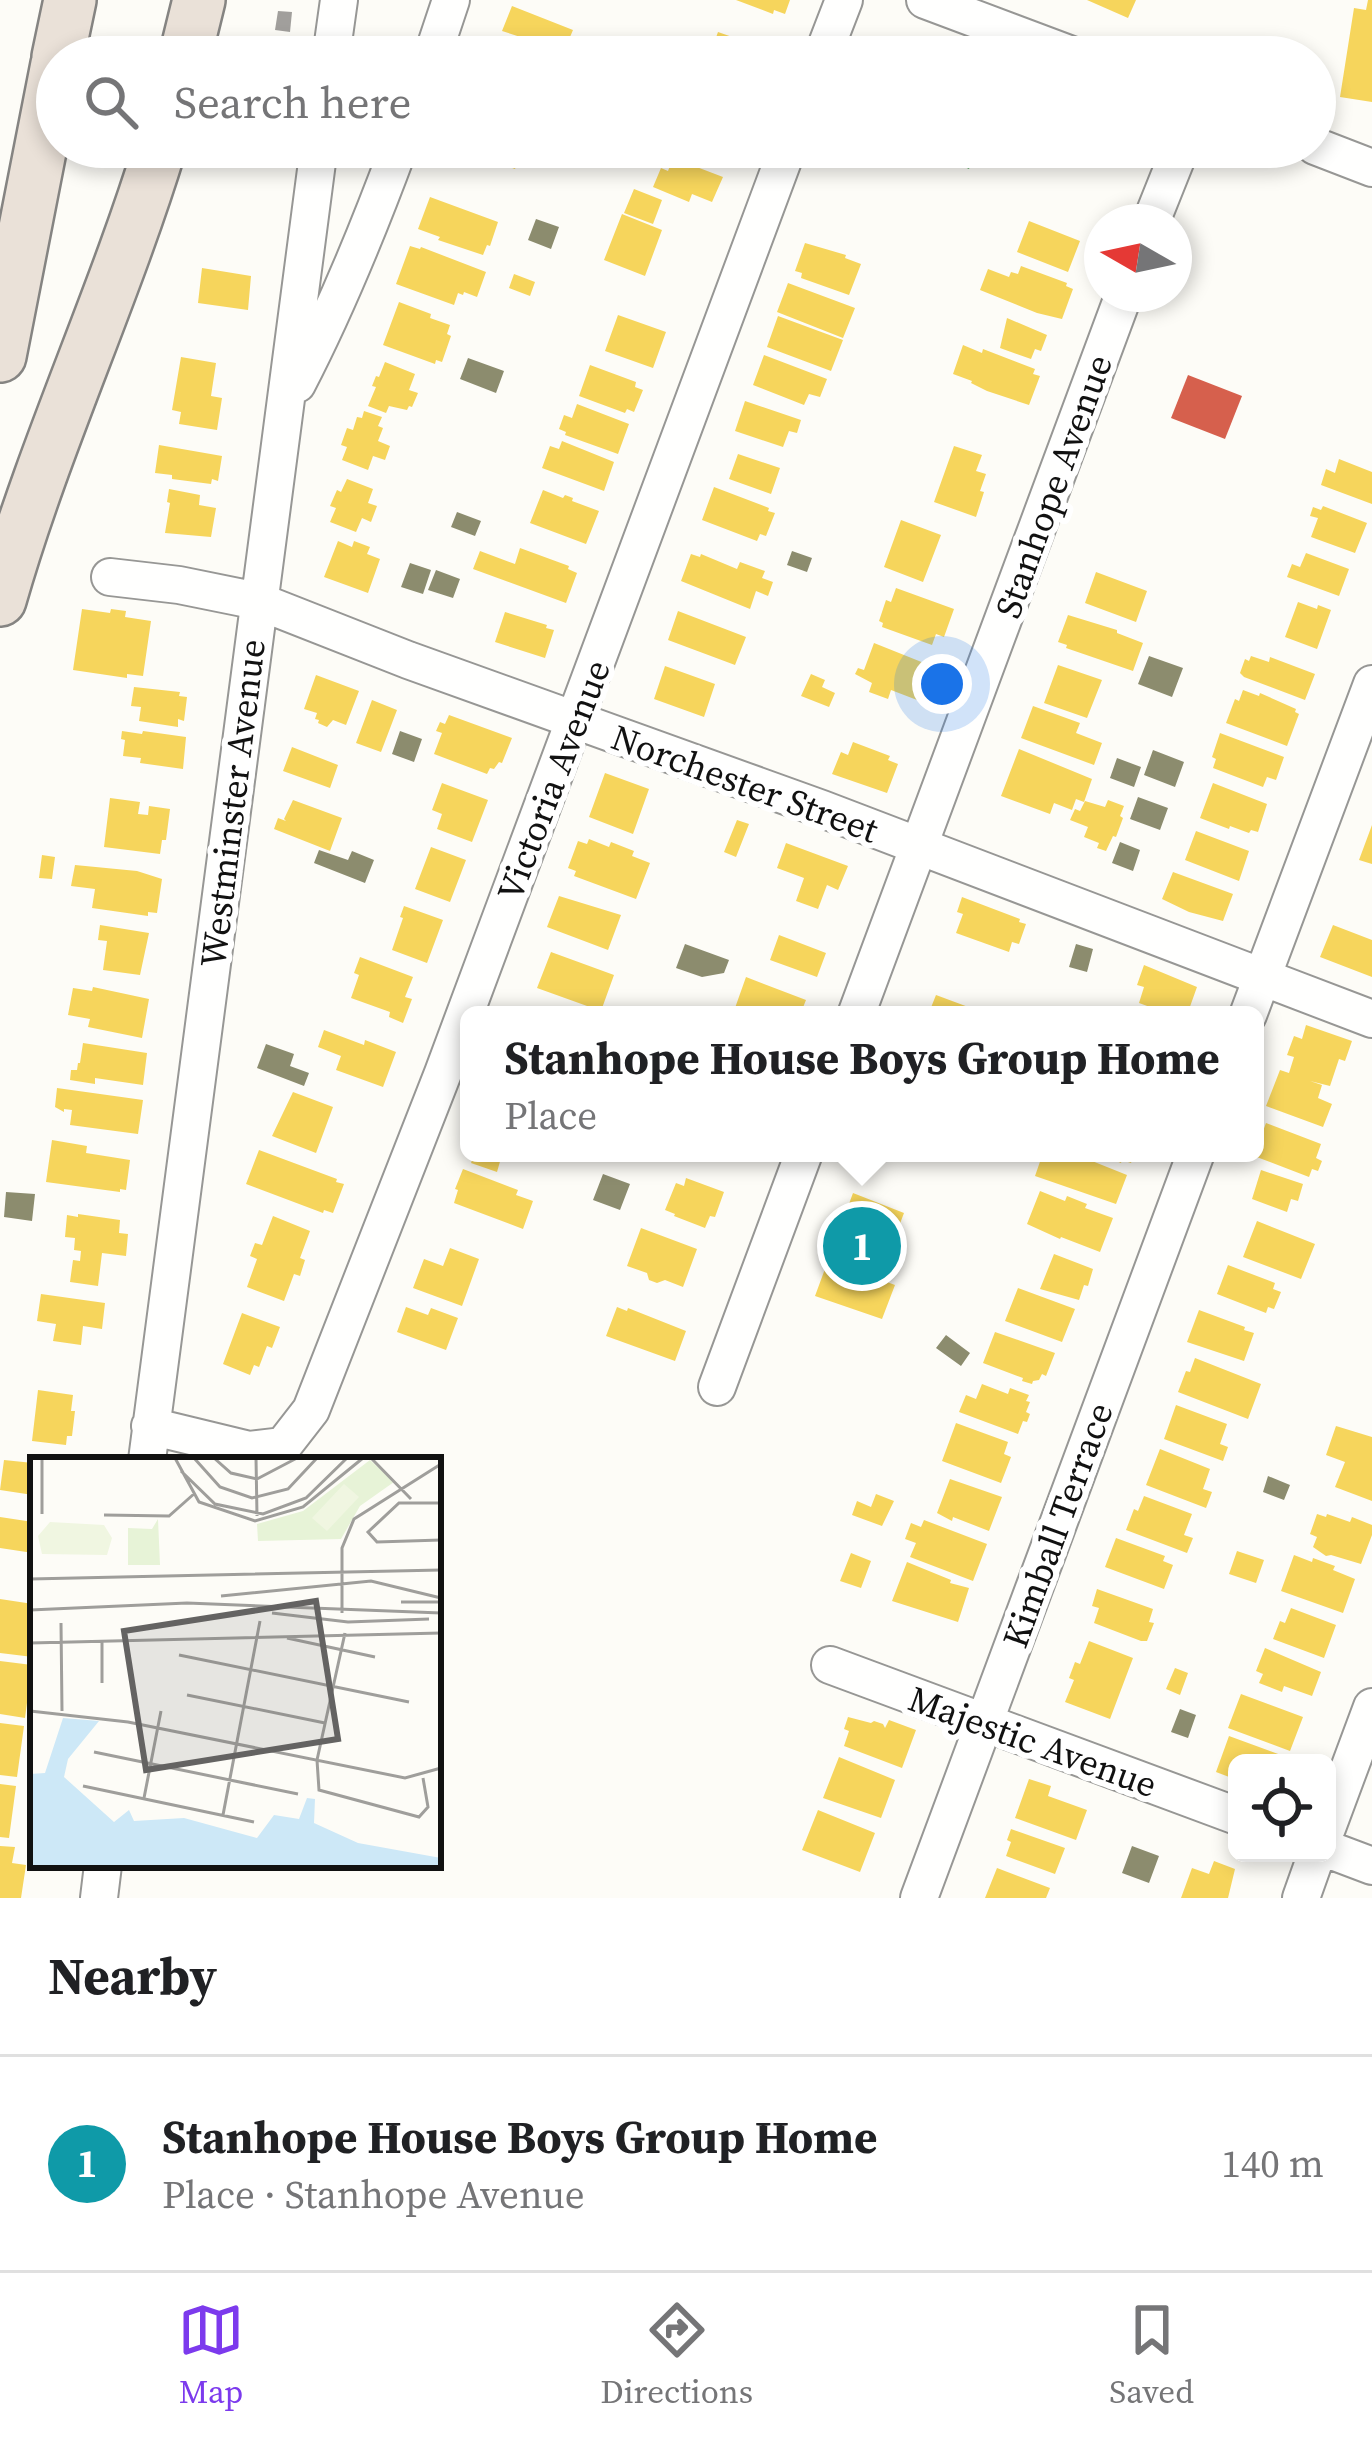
<!DOCTYPE html>
<html lang="en">
<head>
<meta charset="utf-8">
<style>
	body { margin:0; font-family:"Source Serif 4",serif; background:#f6f6f6; color:#202124 }
	.controls { position:absolute; right:36px; bottom:36px; display:grid; overflow:hidden; border-radius:18px; box-shadow:0 6px 18px #0003 }
	.controls button { width:108px; height:108px; display:grid; place-items:center; padding:0; border:0; border-bottom:3px solid #e0e0e0; background:#fff; color:#202124; font:60px sans-serif }
	.compass { position:absolute; left:1084px; top:204px; width:108px; height:108px; border-radius:50%; background:#fff; box-shadow:0 6px 18px #0003; rotate:279deg }
	.you { position:absolute; left:942px; top:684px; width:42px; height:42px; margin:-30px; border:9px solid #fff; border-radius:50%; background:#1a73e8; box-shadow:0 0 0 18px #1a73e833 }
	.badge { display:grid; place-items:center; width:78px; height:78px; border-radius:50%; background:#7c3aed; color:#fff; font-size:39px; font-weight:700 }
	.pin { position:absolute; translate:-50% -50%; border:6px solid #fff; box-shadow:0 3px 12px #0006 }
	.popup { position:absolute; left:460px; top:1006px; width:804px; height:156px; box-sizing:border-box; display:grid; place-content:center; border-radius:18px; background:#fff; filter:drop-shadow(0 3px 9px #0005); font-size:39px; white-space:nowrap; color:#757577 }
	.popup b { font-size:45px; color:#202124 }
	.popup::after { content:''; position:absolute; left:50%; top:100%; margin-left:-24px; border:24px solid transparent; border-top-color:#fff }
	.list { margin:0; padding:0; list-style:none }
	h2 { display:flex; justify-content:space-between; align-items:center; height:156px; margin:0; padding:0 48px; font-size:51px }
	h2 small { font-size:39px; font-weight:400; color:#757577 }
	.list li { display:grid; grid-template-columns:78px 1fr auto; gap:36px; align-items:center; box-sizing:border-box; height:216px; padding:0 48px; border-top:3px solid #e0e0e0 }
	.list b { display:block; font-size:45px; white-space:nowrap }
	.list p { margin:0; font-size:39px; white-space:nowrap; color:#757577 }
	.list em { font-size:39px; font-style:normal; color:#757577 }
	.icon { flex:none; width:66px; height:66px; fill:none; stroke:currentColor; stroke-width:2; stroke-linecap:round; stroke-linejoin:round }
	.map { position:relative; flex:none; width:1372px; height:1898px; overflow:hidden }
	.search { position:absolute; background:#fff; box-shadow:0 6px 18px #0003; left:36px; right:36px; top:36px; height:132px; display:flex; align-items:center; gap:30px; box-sizing:border-box; padding:0 42px; border-radius:66px; color:#757577; font-size:45px }
	.sheet { height:372px; background:#fff }
	nav { display:flex; justify-content:space-around; align-items:center; box-sizing:border-box; height:168px; border-top:3px solid #e0e0e0; background:#fff; font-size:33px; color:#757577 }
	nav a { display:grid; justify-items:center; gap:6px }
	nav .on { color:#7c3aed }
	.map>svg:first-child { display:block }
</style>
</head>
<body>
<div class="map">
<svg width="1372" height="1898" viewBox="0 0 1372 1898">
	<rect width="100%" height="100%" fill="#fdfcf7"/>
	<!-- homes -->
	<path fill="#f6d55c" d="M736,0H790L785,14L774,10L773,14Z
		M1087,0H1136L1128,18Z
		M1368,0H1372V102L1340,97L1354,8L1366,10Z
		M512,6L573,30L564,51L502,31Z
		M718,32L761,47L770,52L768,57H709Z
		M515,147L513,151L521,153L515,169L455,148Z
		M686,147H734L729,162Z
		M673,158L723,177L712,202L692,194L689,202L653,187L661,168L668,171Z
		M634,189L662,200L653,224L624,213Z
		M430,197L498,222L490,246L487,245L483,255L438,240L440,237L418,229Z
		M622,214L662,230L645,276L604,260Z
		M1029,221L1080,241L1068,272L1017,252Z
		M805,243L846,255L845,258L861,264L849,295L801,278L802,273L795,271Z
		M410,246L420,249L421,247L486,272L477,297L464,292L463,295L458,293L454,305L396,284Z
		M1021,266L1067,283L1066,286L1073,289L1062,319L1037,313L980,290L988,269L1009,277L1011,272L1018,274Z
		M202,268L251,276L248,310L198,303Z
		M514,274L535,282L530,296L509,288Z
		M788,283L855,308L843,338L777,312Z
		M399,302L431,314L430,318L450,325L447,334L451,336L442,362L436,360L435,364L383,345Z
		M618,315L666,332L653,368L605,351Z
		M778,316L843,340L831,371L767,347Z
		M1007,318L1047,335L1041,351L1035,349L1031,359L1000,348Z
		M963,345L982,353L983,349L1035,369L1033,374L1040,376L1029,405L987,391L971,383L972,381L953,374Z
		M764,355L827,379L820,397L809,394L804,405L753,385Z
		M181,357L216,363L211,396L222,398L217,430L179,424L181,412L172,410Z
		M385,362L415,374L409,390L418,393L412,407L409,406L407,410L389,406L386,413L368,406L376,387L372,386L376,376L379,377Z
		M590,365L636,382L635,387L643,390L634,412L627,409L625,413L579,396Z
		M745,401L801,420L797,433L789,431L783,447L735,431Z
		M577,404L629,424L618,454L565,435L566,432L559,429L564,415L572,418Z
		M364,411L382,417L378,426L383,428L378,441L390,446L385,460L373,456L368,470L342,460L347,447L341,445L347,428L353,430L357,417L362,418Z
		M562,441L614,462L604,491L542,468L550,446L559,449Z
		M159,445L222,456L218,481L212,479L211,484L172,479V475L155,473Z
		M954,446L982,455L976,471L986,474L980,491L984,492L976,517L934,502Z
		M738,454L780,468L771,494L729,479Z
		M1339,459L1372,472V504L1321,485L1326,469L1335,473Z
		M347,479L373,489L368,503L377,506L371,522L362,518L356,532L330,522L336,508L330,506L337,490L341,492Z
		M714,487L769,508L768,511L775,513L766,536L760,534L757,541L702,520Z
		M169,489L200,495L199,505L216,508L211,537L165,533L170,503L167,502Z
		M543,490L563,498L565,495L573,498L572,501L599,511L586,544L530,523Z
		M1323,506L1367,523L1355,553L1311,537L1318,518L1310,516L1313,507L1321,510Z
		M901,520L941,535L923,582L884,567Z
		M338,541L352,547L354,541L370,547L367,554L380,559L368,593L324,577Z
		M520,548L569,566L568,569L577,573L566,603L473,569L480,551L515,564Z
		M1306,553L1349,569L1339,596L1287,577L1292,564L1300,567Z
		M691,554L700,557L701,554L737,569L740,562L765,571L762,578L773,582L768,596L756,591L750,609L681,581Z
		M1096,572L1147,591L1136,622L1085,603Z
		M896,588L954,609L944,637L936,634L932,645L882,627L883,623L879,621L886,600L891,602Z
		M1298,602L1317,609L1318,605L1331,610L1317,649L1285,637Z
		M82,609L110,613L111,609L126,611L125,617L151,621L143,676L127,674V678L73,670Z
		M678,611L746,637L735,665L668,640Z
		M505,612L547,625L546,628L554,630L545,658L495,642Z
		M1068,615L1117,630V633L1143,643L1133,671L1066,648L1067,645L1058,642Z
		M874,643L924,663L923,665L931,668L917,700L891,690L888,699L869,692L872,683L855,674L858,668L864,670Z
		M1251,656L1269,662L1270,657L1315,674L1305,700L1244,677L1240,673L1245,659L1249,661Z
		M1058,665L1102,680L1087,718L1044,703Z
		M665,666L715,684L704,717L654,699Z
		M811,674L825,680L822,687L835,693L829,707L801,696Z
		M316,675L359,691L346,725L333,720L327,727L318,723L319,720L315,719L317,713L304,709Z
		M134,687L180,692L179,696L187,697L184,721L178,719V727L139,721L141,707L131,706Z
		M1243,690L1259,696L1260,693L1296,709L1295,712L1299,714L1287,746L1226,723L1235,699L1239,701Z
		M372,700L397,710L381,752L356,743Z
		M1033,706L1080,723L1076,733L1102,743L1094,765L1021,738Z
		M449,715L512,738L502,763L499,762L494,769L490,768L487,774L434,754L442,733L436,731L440,722L445,724Z
		M122,731L142,734L143,731L186,737L183,769L140,763L141,758L123,756L125,740L121,739Z
		M1220,733L1284,757L1276,780L1267,777L1263,787L1213,768L1216,759L1212,757Z
		M853,742L890,756L888,760L898,764L887,793L832,774L841,752L848,755Z
		M292,747L338,765L330,788L283,771Z
		M1019,749L1092,779L1084,802L1076,799L1072,810L1054,803L1050,814L1001,796Z
		M605,773L649,789L633,834L589,817Z
		M442,783L488,800L472,842L437,829L442,814L432,810Z
		M1213,783L1267,804L1258,832L1251,830L1249,833L1230,826L1229,829L1200,818Z
		M110,798L140,802L138,814L148,815L149,806L170,809L166,840H162L160,854L104,847Z
		M293,800L342,818L330,851L274,829L278,818L286,821L284,819Z
		M1108,800L1124,806L1120,816L1123,818L1116,837L1113,836L1106,851L1097,848L1099,843L1084,837L1088,827L1070,820L1075,809L1080,811L1085,801L1105,807Z
		M737,820L749,824L736,857L724,852Z
		M1372,825V864L1359,860Z
		M1196,831L1249,851L1239,881L1185,860Z
		M589,839L609,847L611,842L634,851L632,856L650,863L636,899L574,876L576,871L568,868L578,841L587,844Z
		M786,843L848,866L838,890L827,885L818,909L796,901L804,878L777,868Z
		M431,847L466,860L450,902L415,889Z
		M42,855L55,857L52,879L39,878Z
		M75,865L137,871L162,879L157,913L148,912V916L92,908L95,889L71,886Z
		M1173,872L1233,894L1223,921L1189,912L1162,899Z
		M559,896L621,915L608,950L547,927Z
		M962,897L1020,919L1019,922L1026,924L1019,944L1012,942L1009,952L956,933L963,914L957,912Z
		M404,906L443,920L427,963L392,950L403,918L400,917Z
		M100,925L149,933L140,975L103,970L107,941L98,940Z
		M1333,925L1372,940V977L1320,957Z
		M779,935L826,953L817,977L770,960Z
		M551,952L614,975L601,1011L537,988Z
		M360,957L413,977L405,997L412,999L403,1023L389,1017L390,1012L351,998L359,975L354,973Z
		M1144,965L1197,987L1187,1015H1172L1139,1003L1144,987L1137,985Z
		M746,977L806,1000L800,1015H754L735,1008Z
		M93,987L149,999L142,1038L88,1027L90,1019L68,1015L73,988L92,991Z
		M936,995L979,1011L977,1015H928Z
		M1306,1025L1352,1041L1345,1061L1339,1059L1330,1086L1310,1081L1322,1085L1318,1098L1332,1104L1323,1127L1266,1106L1280,1070L1289,1073L1294,1057L1287,1055L1294,1036L1302,1039Z
		M324,1030L364,1045L365,1040L396,1052L383,1087L336,1070L341,1056L318,1047Z
		M83,1043L147,1053L143,1085L95,1078V1084L70,1080L71,1070H77L78,1063H80Z
		M57,1088L143,1100L138,1134L70,1125L72,1110L64,1109V1112L55,1107Z
		M293,1092L333,1107L316,1153L272,1136Z
		M1266,1123L1321,1144L1316,1158L1322,1161L1318,1171L1312,1169L1309,1177L1254,1156Z
		M52,1140L87,1146L86,1153L130,1160L126,1190L120,1189V1192L46,1182Z
		M259,1150L337,1179L336,1182L344,1184L333,1213L324,1210L323,1213L246,1184Z
		M475,1153H513L508,1161L501,1158L497,1172L471,1163Z
		M1043,1153H1072L1127,1175L1116,1204L1035,1176Z
		M1096,1153H1135L1131,1163L1122,1160L1121,1163Z
		M463,1169L518,1190L516,1195L533,1201L523,1229L454,1203L458,1190L455,1189Z
		M1261,1170L1303,1184L1298,1201L1291,1199L1287,1212L1252,1199Z
		M686,1178L724,1192L715,1217L710,1216L705,1228L674,1216L675,1214L665,1210L676,1183L684,1186Z
		M1040,1191L1065,1201L1067,1196L1087,1204L1085,1208L1113,1218L1100,1252L1061,1237L1060,1239L1027,1224Z
		M853,1193L904,1213L879,1279L895,1285L882,1319L815,1296Z
		M78,1214L120,1220L119,1233L128,1234L126,1256L102,1253L98,1286L70,1282L73,1260L80,1261L81,1251L74,1250L75,1238L65,1237L67,1215L78,1217Z
		M273,1216L310,1231L300,1258L305,1260L300,1276L294,1274L284,1301L247,1287L257,1259L250,1256L255,1243L262,1245Z
		M1257,1221L1315,1244L1301,1279L1243,1257Z
		M641,1228L697,1249L683,1287L665,1280L657,1283L649,1280L647,1273L627,1266Z
		M450,1248L479,1259L462,1306L413,1288L424,1259L443,1266Z
		M1054,1254L1093,1269L1088,1286L1084,1285L1079,1300L1040,1289Z
		M1228,1265L1275,1283L1273,1289L1281,1292L1274,1309L1268,1307L1266,1313L1217,1294Z
		M1018,1288L1075,1309L1062,1342L1005,1321Z
		M41,1294L105,1303L102,1329L83,1326L81,1345L53,1341L56,1324L37,1321Z
		M406,1307L428,1315L431,1308L458,1318L446,1350L397,1332Z
		M617,1307L627,1311L628,1308L686,1331L675,1361L606,1336Z
		M1199,1310L1245,1327L1244,1330L1254,1333L1244,1361L1187,1342Z
		M242,1313L280,1327L272,1348L267,1346L259,1367L254,1365L250,1375L223,1364Z
		M995,1332L1055,1353L1046,1376L1042,1374L1039,1380L1033,1381L1032,1384L1022,1381L1023,1378L983,1363Z
		M1195,1358L1261,1384L1248,1419L1178,1392L1186,1371L1190,1372Z
		M982,1384L1008,1394L1010,1388L1029,1395L1026,1401L1030,1402L1026,1412L1030,1414L1027,1422L1023,1421L1018,1434L959,1412L966,1395L976,1399Z
		M38,1390L73,1395L71,1411H75L72,1436H67L66,1445L32,1441Z
		M1176,1405L1227,1424L1220,1444L1228,1447L1223,1461L1164,1439Z
		M956,1423L1008,1442L1004,1454L1011,1457L1001,1483L942,1461Z
		M1336,1426L1372,1437V1501L1335,1487L1345,1462L1326,1455Z
		M1160,1449L1210,1469L1203,1489L1212,1492L1206,1508L1146,1485Z
		M4,1460L33,1463V1495L0,1490Z
		M950,1479L1002,1497L989,1531L953,1517L952,1521L937,1513Z
		M876,1494L894,1501L882,1526L852,1515L857,1501L871,1507Z
		M1144,1496L1192,1514L1184,1535L1193,1538L1187,1553L1126,1530L1134,1509L1138,1511Z
		M1317,1514L1326,1517L1327,1514L1350,1522L1352,1517L1372,1525V1535L1361,1564L1331,1555L1326,1556L1313,1547L1317,1537L1310,1534Z
		M0,1517L33,1522V1553L0,1548Z
		M924,1520L987,1544L973,1581L910,1557L916,1543L905,1539L911,1523L921,1527Z
		M1116,1538L1165,1556L1163,1561L1173,1565L1164,1589L1105,1567Z
		M1237,1551L1264,1560L1256,1583L1229,1574Z
		M851,1553L871,1561L861,1588L840,1581Z
		M1294,1555L1312,1562L1313,1558L1335,1566L1333,1570L1355,1579L1343,1613L1281,1591Z
		M907,1562L951,1580L950,1583L969,1588L958,1622L892,1601Z
		M1097,1589L1153,1609L1149,1622L1154,1623L1147,1641H1141L1094,1623L1099,1608L1092,1606Z
		M0,1599L33,1604V1657L0,1653Z
		M1291,1608L1336,1625L1324,1658L1273,1639L1280,1621L1285,1623Z
		M1089,1641L1133,1658L1110,1719L1065,1702L1074,1680L1069,1678L1075,1662L1080,1664Z
		M1265,1648L1321,1672L1312,1696L1284,1686L1282,1692L1259,1683L1263,1674L1256,1671Z
		M0,1661L32,1665L25,1718L0,1714Z
		M1175,1668L1188,1673L1180,1695L1166,1689Z
		M1241,1694L1303,1717L1290,1751L1228,1728Z
		M848,1717L871,1723L874,1721L883,1724L885,1728L889,1720L916,1730L902,1768L844,1746L849,1731L844,1729Z
		M0,1723L24,1726L17,1777L0,1775Z
		M1229,1736L1289,1758L1287,1763H1237V1780L1216,1772Z
		M839,1757L895,1780L881,1818L823,1798Z
		M1029,1779L1051,1786L1048,1796L1087,1810L1076,1840L1015,1818Z
		M0,1784L16,1786L9,1838L0,1837Z
		M818,1810L875,1833L860,1872L802,1850Z
		M1011,1829L1065,1848L1055,1874L1006,1856L1011,1842L1007,1840Z
		M0,1846L15,1847L12,1863L26,1865L21,1898H0Z
		M1214,1861L1235,1869L1228,1898H1181L1192,1868L1209,1874Z
		M997,1868L1050,1888L1046,1898H985Z"/>
	<!-- shops -->
	<path fill="#d6604d" d="M1188,375L1242,396L1225,439L1171,418Z"/>
	<!-- public -->
	<path fill="#5aae61" d="M893,36L949,57H885Z
		M919,147H976L969,169Z"/>
	<!-- industry -->
	<path fill="#8c8c6e" d="M536,219L559,227L551,249L528,240Z
		M468,358L504,371L496,393L460,379Z
		M457,512L481,521L475,536L451,527Z
		M792,551L812,558L807,572L787,565Z
		M410,563L431,570L423,594L401,587Z
		M436,570L460,579L453,598L428,590Z
		M1149,656L1183,668L1172,697L1138,684Z
		M400,731L422,739L414,762L392,754Z
		M1153,750L1184,762L1175,787L1144,775Z
		M1117,758L1141,767L1134,787L1110,778Z
		M1138,797L1168,808L1160,830L1130,819Z
		M1120,842L1140,850L1133,871L1112,863Z
		M319,850L348,860L352,851L374,860L365,883L314,863Z
		M685,944L729,960L724,973L702,977L676,968Z
		M1076,944L1093,949L1087,972L1069,967Z
		M266,1044L294,1054L290,1066L309,1073L304,1086L257,1068Z
		M603,1174L630,1184L620,1210L593,1200Z
		M6,1192L35,1194L32,1221L4,1217Z
		M946,1335L970,1353L961,1366L936,1348Z
		M1268,1476L1290,1485L1284,1500L1263,1492Z
		M1180,1709L1196,1715L1188,1738L1171,1732Z
		M1132,1846L1159,1856L1149,1883L1122,1873Z"/>
	<!-- building -->
	<path fill="#a19f9c" d="M278,11L292,12L290,32L275,30Z"/>
	<g fill="none" stroke-linecap="round" stroke-linejoin="round">
		<defs>
			<path id="minor" d="M925,0L1077,57
				M331,57L339,0
				M432,57L451,0
				M822,57L844,0
				M1315,146L1372,168
				M1151,222L1181,147
				M297,384C337,307 369,228 399,147
				M110,577L179,585L258,601L408,660L822,809L1372,1019
				M856,1015L1124,294
				M1248,1015L1372,684
				M717,1387L804,1153
				M150,1426L249,1450L283,1446L311,1410L443,1073L788,147
				M147,1460L319,147
				M830,1665L1237,1816
				M1327,1828L1372,1707
				M1327,1849L1372,1866
				M99,1898L103,1865
				M919,1898L1196,1153
				M1301,1898L1317,1853"/>
			<path id="highway" d="M58,57L70,0
				M185,57L199,0
				M0,356L57,64
				M0,600C44,446 113,300 160,147"/>
		</defs>
		<!-- minor casing -->
		<use href="#minor" stroke="#979795" stroke-width="40"/>
		<!-- highway casing -->
		<use href="#highway" stroke="#858482" stroke-width="56"/>
		<!-- minor -->
		<use href="#minor" stroke="#fffffe" stroke-width="36"/>
		<!-- highway -->
		<use href="#highway" stroke="#eae1d8" stroke-width="51"/>
	</g>
	<g text-anchor="middle" stroke-width="12" stroke-linejoin="round" paint-order="stroke">
		<!-- street labels -->
		<g font-size="36" fill="#111" stroke="#fff">
			<text transform="translate(1053 486) rotate(-70)" y="13">Stanhope Avenue</text>
			<text transform="translate(553 780) rotate(-69)" y="13">Victoria Avenue</text>
			<text transform="translate(745 783) rotate(20)" y="13">Norchester Street</text>
			<text transform="translate(232 803) rotate(-83)" y="13">Westminster Avenue</text>
			<text transform="translate(1057 1525) rotate(-70)" y="13">Kimball Terrace</text>
			<text transform="translate(1033 1741) rotate(20)" y="13">Majestic Avenue</text>
		</g>
	</g>
	<!-- overview -->
	<g transform="translate(30 1457)">
		<rect width="411" height="411" fill="#fdfcf7"/>
		<path d="M340,3L364,25L330,49L311,82L228,84L227,67L273,54ZM128,62L130,108H98V71L122,72Z" fill="#e7f3d7"/>
		<path d="M314,27L329,40L297,74L282,61ZM20,65L74,68L82,81L77,98L12,97L8,79Z" fill="#f0f6e1"/>
		<path d="M33,261L69,264L38,302L34,320L84,365L99,353L104,364L154,361L227,381L244,358L269,362L277,341L285,342L284,366L328,386L411,401V410H0V317L15,316Z" fill="#cde8f7"/>
		<path fill="none" stroke="#9f9e9b" stroke-width="3" d="M145,1L169,45L225,64L273,50L333,1M164,1L190,30L222,41L258,32L287,1M184,1L201,16L227,22L267,1M226,1L227,59M341,1L381,42M151,14L185,47L233,57L276,41L317,1M411,46H369L338,75L347,85L411,83M12,57V1M74,58L139,59L165,36M0,122L411,113M191,139L341,124L411,141M371,145H411M0,153L157,146L411,156M242,156L318,165L399,162M312,156V91L324,62L411,7M31,166L32,254M315,176L287,303L289,333L389,360L398,350L393,321M257,181L345,200M72,185V226M0,186L411,176M149,198L379,245M157,238L295,266M0,254L98,265L375,321L411,311M64,295L268,337M53,329L224,365M114,341L131,254M193,358L230,164"/>
		<path fill="#646362" fill-opacity="0.15" stroke="#646362" stroke-width="6" d="M286,144L308,282L116,313L94,174Z"/>
		<rect width="411" height="411" fill="none" stroke="#111" stroke-width="6"/>
	</g>
</svg>
<div class="controls">
<button><svg class="icon" aria-label="locate" viewBox="0 0 24 24"><circle cx="12" cy="12" r="6"/><path d="M12 2v4M12 18v4M2 12h4M18 12h4"/></svg></button>
</div>
<svg class="compass" viewBox="-18 -18 36 36"><path d="M0-13l5 13h-10z" fill="#e53935"/><path d="M0 13l5-13h-10z" fill="#757577"/></svg>
<div class="you"></div>
<div class="pin badge" style="left:862px;top:1246px;background:#0f9aa8">1</div>
<div class="popup"><b>Stanhope House Boys Group Home</b>Place</div>
<div class="search"><svg class="icon" aria-label="search" viewBox="0 0 24 24"><circle cx="10" cy="10" r="6"/><path d="M15 15l6 6"/></svg>Search here</div>
</div>
<section class="sheet">
<h2>Nearby<small></small></h2>
<ul class="list">
<li><span class="badge" style="background:#0f9aa8">1</span><div><b>Stanhope House Boys Group Home</b><p>Place · Stanhope Avenue</p></div><em>140 m</em></li>
</ul>
</section>
<nav>
<a class="on"><svg class="icon" aria-label="map" viewBox="0 0 24 24"><path d="M3 6l6-2 6 2 6-2v14l-6 2-6-2-6 2zM9 4v14M15 6v14"/></svg>Map</a>
<a><svg class="icon" aria-label="directions" viewBox="0 0 24 24"><path d="M12 3l9 9-9 9-9-9zM9 14v-3h6M13 9l2 2-2 2"/></svg>Directions</a>
<a><svg class="icon" aria-label="saved" viewBox="0 0 24 24"><path d="M7 4h10v16l-5-4-5 4z"/></svg>Saved</a>
</nav>
</body>
</html>
